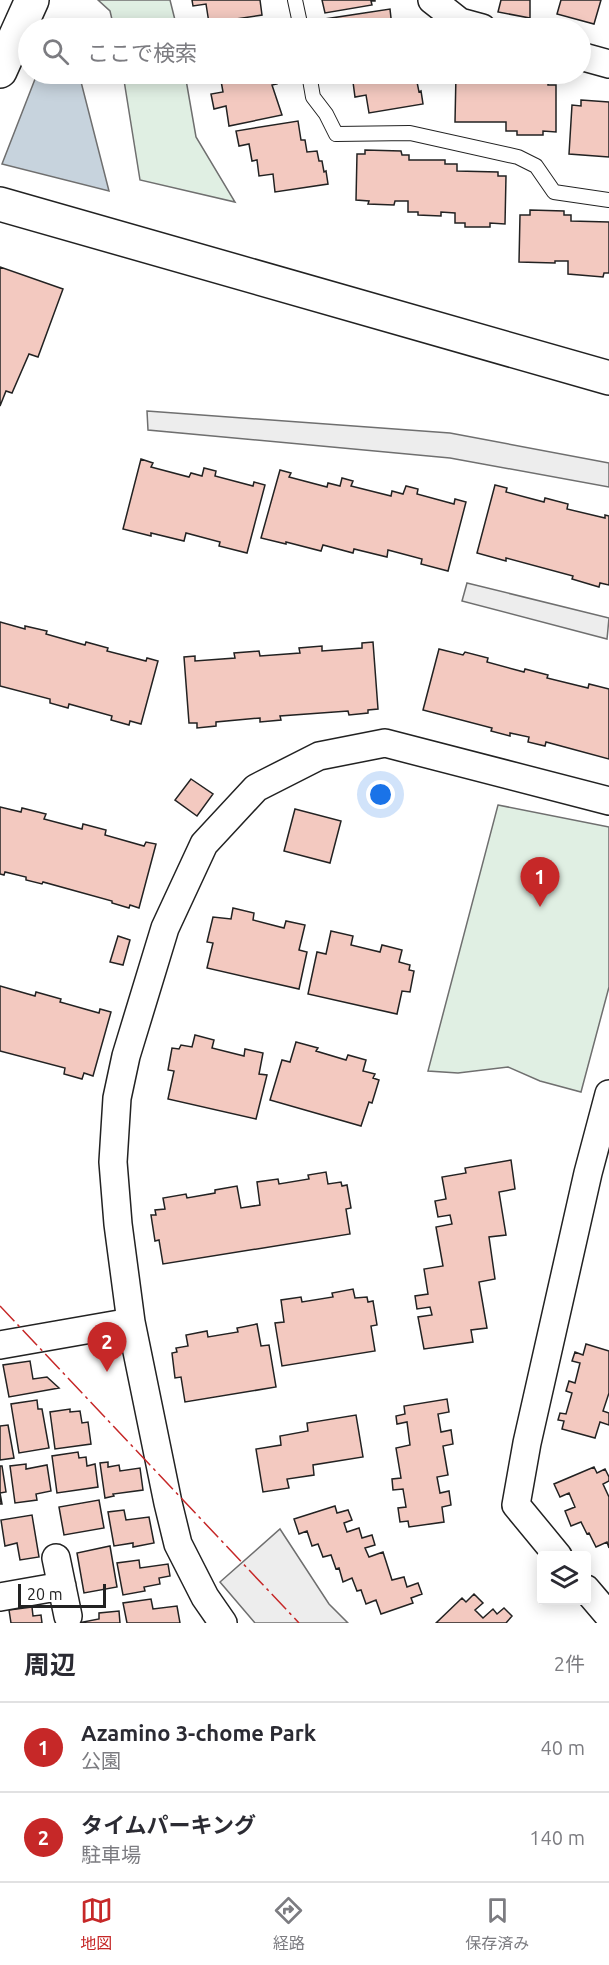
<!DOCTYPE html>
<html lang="ja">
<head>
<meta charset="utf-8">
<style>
	body { margin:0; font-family:Ubuntu,"Noto Sans JP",sans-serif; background:#f7f7f7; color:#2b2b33 }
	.controls { position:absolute; right:18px; bottom:18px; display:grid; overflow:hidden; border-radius:6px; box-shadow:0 3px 15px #0003 }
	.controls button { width:54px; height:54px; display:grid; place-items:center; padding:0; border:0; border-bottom:2px solid #e1e1e2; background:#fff; color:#2b2b33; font:30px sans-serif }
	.scale { position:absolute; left:18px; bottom:15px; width:88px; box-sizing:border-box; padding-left:6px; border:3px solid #222; border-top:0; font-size:16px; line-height:21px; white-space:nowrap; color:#222; -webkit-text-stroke:4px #fff; paint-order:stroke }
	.you { position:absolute; left:381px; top:795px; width:21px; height:21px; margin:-15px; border:4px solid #fff; border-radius:50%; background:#1a73e8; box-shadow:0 0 0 9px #1a73e833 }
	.badge { display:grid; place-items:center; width:39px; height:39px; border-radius:50%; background:#c62828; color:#fff; font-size:20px; font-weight:700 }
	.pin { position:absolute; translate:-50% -50px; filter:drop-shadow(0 2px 3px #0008) }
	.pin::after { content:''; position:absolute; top:32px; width:21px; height:18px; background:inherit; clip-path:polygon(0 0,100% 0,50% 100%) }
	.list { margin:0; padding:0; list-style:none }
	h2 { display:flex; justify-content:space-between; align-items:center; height:78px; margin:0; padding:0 24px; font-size:26px }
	h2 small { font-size:20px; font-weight:400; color:#7c7c81 }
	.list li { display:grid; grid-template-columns:39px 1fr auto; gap:18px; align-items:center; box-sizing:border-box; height:90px; padding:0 24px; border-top:2px solid #e1e1e2 }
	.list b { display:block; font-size:22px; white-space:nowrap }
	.list p { margin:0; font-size:20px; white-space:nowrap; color:#7c7c81 }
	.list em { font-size:20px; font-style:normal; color:#7c7c81 }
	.icon { flex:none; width:33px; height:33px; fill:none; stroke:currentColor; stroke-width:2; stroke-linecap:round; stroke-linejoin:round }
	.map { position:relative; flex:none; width:609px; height:1623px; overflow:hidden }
	.search { position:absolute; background:#fff; box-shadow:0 3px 15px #0003; left:18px; right:18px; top:18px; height:66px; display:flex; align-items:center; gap:15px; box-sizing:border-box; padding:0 21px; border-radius:33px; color:#7c7c81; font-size:22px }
	.sheet { height:258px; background:#fff }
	nav { display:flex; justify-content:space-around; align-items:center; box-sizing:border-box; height:84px; border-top:2px solid #e1e1e2; background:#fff; font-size:16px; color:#7c7c81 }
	nav a { display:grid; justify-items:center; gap:3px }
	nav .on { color:#c62828 }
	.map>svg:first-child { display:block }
</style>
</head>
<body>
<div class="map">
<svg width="609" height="1623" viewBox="0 0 609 1623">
	<rect width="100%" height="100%" fill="#fff"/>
	<!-- green -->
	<path fill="#e0efe3" stroke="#6f6f6f" stroke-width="1.5" d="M98,0H170L177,28H114L110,11Z
		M123,74H185L196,137L235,202L140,180Z
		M498,805L609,827V987L581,1092L540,1081L508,1067L458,1073L428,1071Z"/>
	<!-- parking -->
	<path fill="#ededed" stroke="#6f6f6f" stroke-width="1.5" d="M147,411L450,433L609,463V487L450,458L148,430Z
		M467,583L609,618L607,639L462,601Z
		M280,1529L329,1604L348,1623H255L220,1582Z"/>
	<!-- water -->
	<path fill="#c7d3dd" stroke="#6f6f6f" stroke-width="1.5" d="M37,74H79L109,191L2,164Z"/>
	<!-- building -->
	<path fill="#f3c9c0" stroke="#222" stroke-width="1.5" d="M192,0H260L262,15L209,23L206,4L193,6Z
		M322,0H375V1H371L372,5L325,13Z
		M501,0H530V18L498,12Z
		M561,0H601L594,24L557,14Z
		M390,9L392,27H395V28H326L325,19Z
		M263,19L265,28H210Z
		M207,74H275L277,84L272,85L282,115L229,126L226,106L214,109L211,94L223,92L220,75L208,77Z
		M346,74H412L413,82H417L419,92L421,91L423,104L369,113L366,95L355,97L353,82L347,83Z
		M456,74H511V81H548V85H556V132L543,131V135H517V131H506V122H455Z
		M581,100L609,102V157L569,154L572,105L581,106Z
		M298,121L301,140H305L307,152L317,151L319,161H322L324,172L326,171L328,184L275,192L273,174L259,176L257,160L252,161L249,144L239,146L236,131Z
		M365,150L401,151L402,155H409V160H445V164H457V171L498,172V176H506L505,224L490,223V227H465V223H455V213L441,212V216L418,215V212H408V201H395L394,205L368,204L369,201L356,200L357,154H365Z
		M530,210L564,211V215H571V221L609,222V273H604L603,277L568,274V261H555V263L519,262L520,215H530Z
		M0,267L63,289L38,357L29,354L12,393L6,391L0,406Z
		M141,459L153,463L151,467L189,477L191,473L202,476L204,468L216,471L215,476L253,486L254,482L265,485L247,553L219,546L220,542L186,533L184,541L151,533V536L123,529Z
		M280,470L291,473L289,477L327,487L328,483L340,486L342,478L353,481L351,486L391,496L392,491L403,494L406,486L418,489L417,494L454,504L455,499L466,502L448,571L421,564L422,559L388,550L387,557L354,549L353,553L323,545L321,551L286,542V544L261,538Z
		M495,485L507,488L506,492L544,502L545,498L568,504L567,509L605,518V515L609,516V585L600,583L599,587L572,579L573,576L506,558V561L477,553Z
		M0,622L25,629V626L47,631L46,634L85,645L86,642L108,648L107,651L146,661L147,658L158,661L141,724L130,721L129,725L111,720L112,716L69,704L68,708L50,703V699L0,686Z
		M373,642L378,709L368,710V713L349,715L348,711L280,716L281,720L260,722V718L216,722V726L197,728V723H189L184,657L195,656V661L235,658L234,653L259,651L260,656L300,653L299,648L322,646V651L362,648V643Z
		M439,649L463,655L465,652L488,658L487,662L524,672L525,669L548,675L547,678L588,688L589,684L609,689V759L546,742L545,746L528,742L529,737L510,733V736L491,731L492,728L423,710Z
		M191,779L213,794L197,816L175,800Z
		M0,807L21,812L22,808L46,814L44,819L82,829L83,824L106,830L105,835L144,846L146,842L156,844L139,908L130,905L129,908L112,903V901L43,882L42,884L26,880V877L5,872L4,875L0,874Z
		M295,809L341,821L330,863L284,851Z
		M233,908L254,913L253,920L284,928L286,921L305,925L299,950L307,952L299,989L207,968L213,943L207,942L213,917L231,919Z
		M331,931L353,936L351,945L380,952L382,945L402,950L399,962L410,965L409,970L414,971L410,992L402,991L397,1014L308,994L317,952L326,954Z
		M118,936L130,940L123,965L110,962Z
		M0,986L35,996L36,992L61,999L60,1002L99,1013L100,1009L111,1012L93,1076L84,1073L82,1079L64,1074L65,1068L0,1051Z
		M195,1035L214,1040L212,1048L244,1056L245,1049L263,1053L259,1074L267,1075L256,1119L168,1099L174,1071L168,1070L172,1048L179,1049L181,1045L192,1047Z
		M296,1042L318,1048L316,1051L346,1060L348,1055L366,1060L363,1071L375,1074L373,1078L379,1080L372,1103L369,1102L361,1126L270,1100L282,1060L290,1062Z
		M511,1160L515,1189L499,1192L506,1235L489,1237L495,1279L479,1282L487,1328L471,1330L473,1342L424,1349L418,1317L432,1315L430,1307L417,1309L415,1296L428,1294L424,1269L443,1266L436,1227L452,1224L450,1215L438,1217L435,1201L446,1199L442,1177L466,1173L465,1168Z
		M326,1172L328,1184L341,1182L342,1186L347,1185L351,1208L346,1209L350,1234L163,1264L159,1240L155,1241L151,1215H156L155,1210L165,1209L163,1198L186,1194L187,1198L215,1193V1190L237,1186L241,1208L260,1205L257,1182L278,1179L279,1184L309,1179L308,1175Z
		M353,1289L355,1298L367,1297L368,1302L373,1301L377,1325L371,1326L375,1351L282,1366L275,1323L284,1322L281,1300L301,1297L302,1302L333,1297L332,1293Z
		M257,1324L261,1346L269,1345L276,1387L185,1402L181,1377L175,1378L172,1353L177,1352L176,1348L188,1346L186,1335L207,1331L208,1337L238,1332L237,1328Z
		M586,1344L609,1351V1393L603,1411L609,1413V1425L600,1422L595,1438L562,1429L564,1421L558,1420L560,1413L566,1414L572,1393L566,1391L569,1381L575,1383L580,1363L572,1361L575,1352L583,1355Z
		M30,1361L33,1379L47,1377L59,1388L9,1397L3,1365Z
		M447,1399L449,1412L438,1414L441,1432L451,1430L453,1444L443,1446L448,1475L437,1477L440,1493L449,1491L451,1505L442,1507L444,1522L409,1527L408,1521L400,1522L398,1508L406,1507L403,1489L393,1490L392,1479L401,1478L396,1448L410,1445L407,1422L397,1424L396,1416L405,1414L404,1406Z
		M37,1400L38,1409H42L49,1448L19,1453L11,1404Z
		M70,1409V1412L80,1411L82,1423L88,1422L91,1444L55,1449L50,1412Z
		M356,1415L363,1457L313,1465L314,1475L287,1479L289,1488L263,1492L256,1449L281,1445L280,1436L308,1431L307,1423Z
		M8,1425L14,1458L0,1460V1426Z
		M78,1452L79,1458L86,1457L87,1466L95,1464L98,1487L57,1493L52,1456Z
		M108,1462V1467L119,1465L120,1471L140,1468L143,1490L113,1494L114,1496L105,1498L100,1463Z
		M26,1464V1469L47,1465L51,1491L36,1494L37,1500L15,1503L10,1466Z
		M0,1466H2L6,1492L0,1493L2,1504H0Z
		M594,1467L597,1473L605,1469L609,1477V1481L603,1484L609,1497V1548L607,1542L596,1547L589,1533L587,1534L581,1522L571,1526L565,1511L575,1507L569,1493L560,1497L554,1484Z
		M99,1500L104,1528L64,1535L59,1507Z
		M335,1506L337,1513L348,1510L352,1520L344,1523L347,1532L359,1528L362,1538L372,1535L375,1545L365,1548L369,1557L383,1552L392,1580L404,1577L407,1587L418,1583L422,1594L411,1598L413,1603L381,1614L376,1600L366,1604L361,1590L357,1591L352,1578L343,1582L339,1568L336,1569L331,1555L323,1557L318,1544L312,1546L307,1531L299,1534L294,1519Z
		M124,1510L126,1520L149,1517L154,1543L133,1547V1543L114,1546L108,1512Z
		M32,1515L39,1557L20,1560L17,1543L5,1546L1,1520Z
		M110,1546L117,1587L84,1593L77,1553Z
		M139,1560L140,1568L168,1564L170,1576L159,1578L160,1584L144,1587L145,1591L123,1595L117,1563Z
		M474,1594L483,1603L475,1610L483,1618L493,1609L497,1614L504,1608L512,1616L506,1623H436L462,1598L466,1602Z
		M151,1599L153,1609L177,1606L180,1623H127L123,1603Z
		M32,1607L33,1616L41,1615L42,1623H11L9,1610Z
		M119,1611L120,1623H78L99,1619V1613Z"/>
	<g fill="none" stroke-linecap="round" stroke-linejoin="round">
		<defs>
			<path id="lane" d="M295,0L301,28
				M309,74L313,97L326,114L336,134L410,133L518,157L536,166L554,192L609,200"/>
			<path id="street" d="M432,0L460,22L482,28
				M580,56L609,64
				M0,1345L131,1322
				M558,1556L516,1505L527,1443L588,1173L609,1094
				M56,1558L68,1616
				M586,1589L609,1616
				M0,1597L62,1586
				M223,1623L205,1597L178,1544L168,1503L131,1322L118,1224L113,1162L117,1098L126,1056L165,928L204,844L256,788L319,756L385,743L609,801"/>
			<path id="secondary" d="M0,71L32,0
				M0,204L609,378"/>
		</defs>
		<!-- lane casing -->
		<use href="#lane" stroke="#222" stroke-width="16"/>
		<!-- street casing -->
		<use href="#street" stroke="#222" stroke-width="30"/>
		<!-- secondary casing -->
		<use href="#secondary" stroke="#222" stroke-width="36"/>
		<!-- lane -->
		<use href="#lane" stroke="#fff" stroke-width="14"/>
		<!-- street -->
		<use href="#street" stroke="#fff" stroke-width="27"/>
		<!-- secondary -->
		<use href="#secondary" stroke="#fff" stroke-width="33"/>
		<!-- power -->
		<path stroke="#c62828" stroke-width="1.5" stroke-dasharray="21 4.5 3 4.5" stroke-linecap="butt" d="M0,1306L299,1623"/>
	</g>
</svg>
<div class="controls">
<button><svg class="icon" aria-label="layers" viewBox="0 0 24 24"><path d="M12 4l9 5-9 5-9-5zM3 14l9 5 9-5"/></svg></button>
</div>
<div class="scale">20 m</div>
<div class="you"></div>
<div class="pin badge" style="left:540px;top:907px">1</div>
<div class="pin badge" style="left:107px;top:1372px">2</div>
<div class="search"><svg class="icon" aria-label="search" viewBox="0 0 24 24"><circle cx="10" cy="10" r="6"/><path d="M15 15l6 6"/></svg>ここで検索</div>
</div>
<section class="sheet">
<h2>周辺<small>2件</small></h2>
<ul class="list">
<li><span class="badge">1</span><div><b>Azamino 3-chome Park</b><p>公園</p></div><em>40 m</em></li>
<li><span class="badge">2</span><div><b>タイムパーキング</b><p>駐車場</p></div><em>140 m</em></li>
</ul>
</section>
<nav>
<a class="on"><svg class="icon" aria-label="map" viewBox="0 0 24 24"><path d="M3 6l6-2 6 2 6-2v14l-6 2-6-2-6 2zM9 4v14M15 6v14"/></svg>地図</a>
<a><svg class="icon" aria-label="directions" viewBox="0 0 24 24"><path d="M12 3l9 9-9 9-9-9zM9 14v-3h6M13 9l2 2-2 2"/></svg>経路</a>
<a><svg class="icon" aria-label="saved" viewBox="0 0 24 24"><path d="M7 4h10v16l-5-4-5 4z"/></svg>保存済み</a>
</nav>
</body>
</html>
